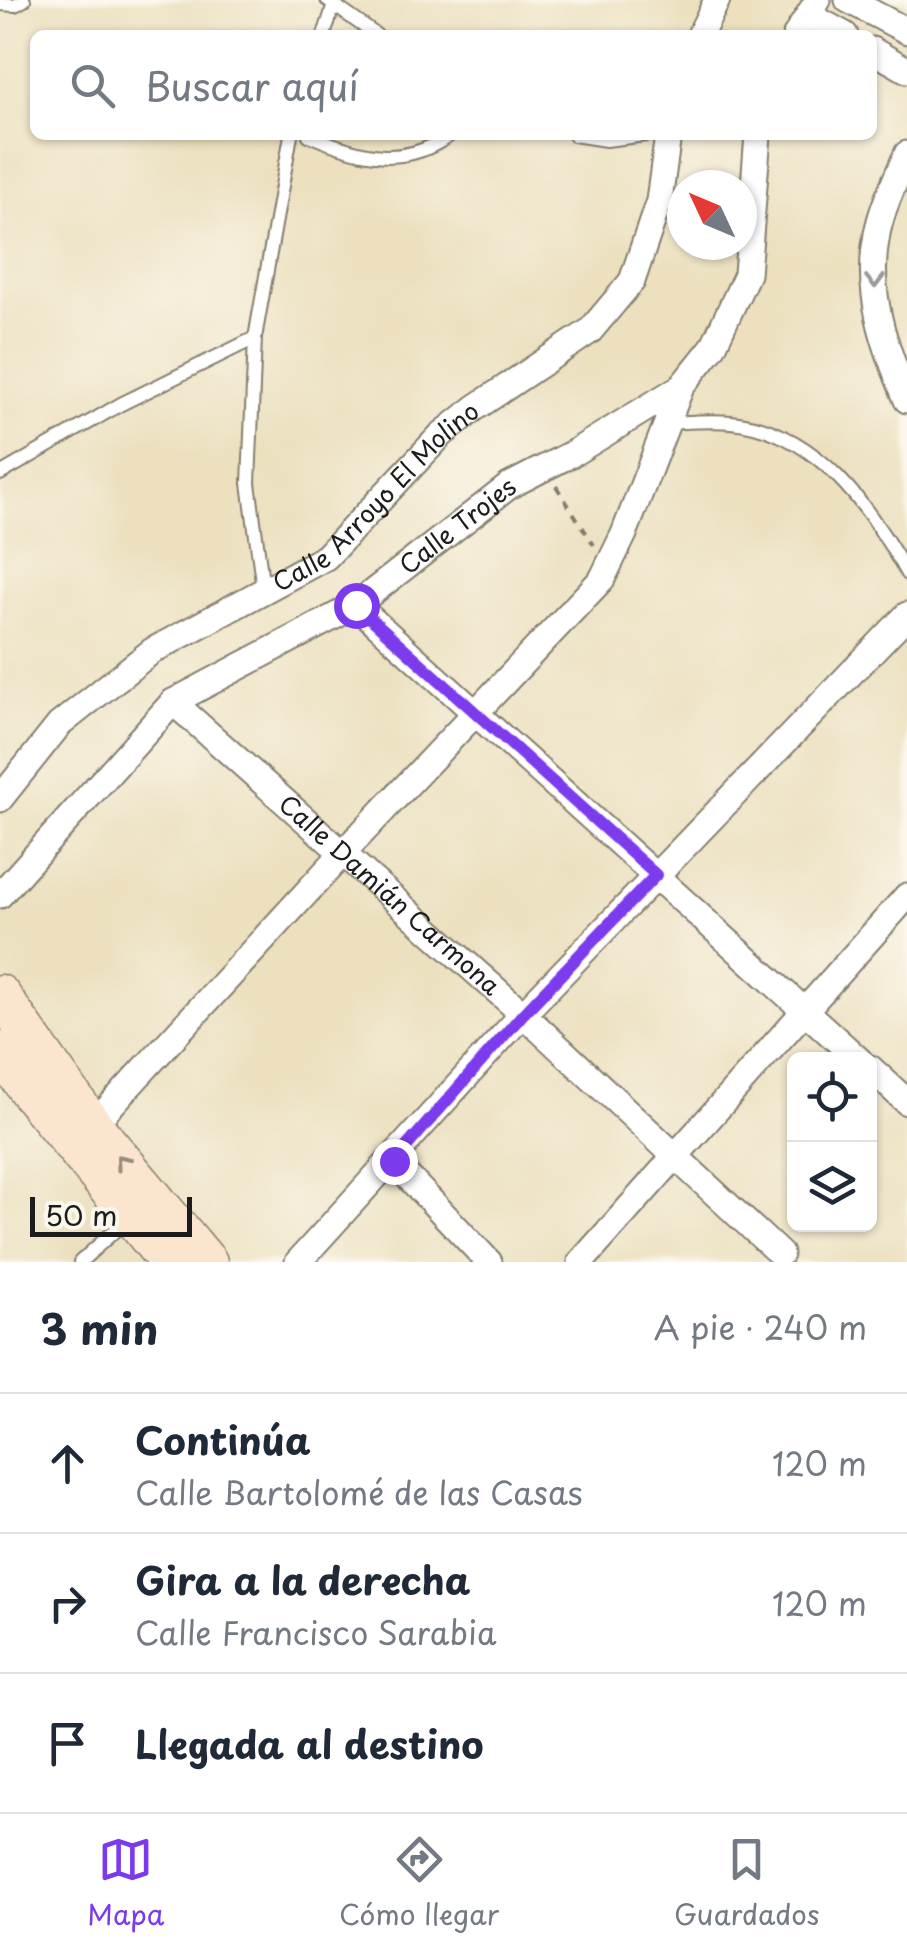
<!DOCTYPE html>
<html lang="es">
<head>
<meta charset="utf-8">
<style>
	body { margin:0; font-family:"Playpen Sans",sans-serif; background:#f2f2f3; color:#1f2937 }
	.controls { position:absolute; right:30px; bottom:30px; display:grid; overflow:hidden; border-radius:15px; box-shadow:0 2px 8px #0004 }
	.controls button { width:90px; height:90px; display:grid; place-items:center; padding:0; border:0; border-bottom:2px solid #e0e1e3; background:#fff; color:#1f2937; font:50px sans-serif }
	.compass { position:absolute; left:667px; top:170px; width:90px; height:90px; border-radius:50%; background:#fff; box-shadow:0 2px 8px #0004; rotate:314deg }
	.scale { position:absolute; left:30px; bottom:25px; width:162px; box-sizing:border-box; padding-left:10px; border:5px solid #1c1c1c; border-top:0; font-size:28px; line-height:35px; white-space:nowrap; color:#1c1c1c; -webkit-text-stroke:8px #fbf7ec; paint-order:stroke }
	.stop { position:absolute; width:30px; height:30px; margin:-22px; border:8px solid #7c3aed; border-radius:50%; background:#fff }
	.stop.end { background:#7c3aed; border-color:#fff; box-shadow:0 2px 10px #0008 }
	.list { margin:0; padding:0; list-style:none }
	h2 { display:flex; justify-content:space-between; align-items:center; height:130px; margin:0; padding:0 40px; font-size:42px }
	h2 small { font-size:32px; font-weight:400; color:#747a83 }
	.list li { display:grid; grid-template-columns:65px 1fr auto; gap:30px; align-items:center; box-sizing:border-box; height:140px; padding:0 40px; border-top:2px solid #e0e1e3 }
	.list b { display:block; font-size:38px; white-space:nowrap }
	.list p { margin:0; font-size:32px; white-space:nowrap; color:#747a83 }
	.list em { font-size:32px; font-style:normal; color:#747a83 }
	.icon { flex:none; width:55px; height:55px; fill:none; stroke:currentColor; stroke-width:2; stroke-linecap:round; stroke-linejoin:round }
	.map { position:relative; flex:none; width:907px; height:1262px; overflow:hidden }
	.search { position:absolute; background:#fff; box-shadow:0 2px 8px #0004; left:30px; right:30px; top:30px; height:110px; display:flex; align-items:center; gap:25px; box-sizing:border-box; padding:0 35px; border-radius:15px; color:#747a83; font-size:38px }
	.sheet { height:550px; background:#fff }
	nav { display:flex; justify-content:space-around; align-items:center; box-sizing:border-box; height:140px; border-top:2px solid #e0e1e3; background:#fff; font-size:28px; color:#747a83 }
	nav a { display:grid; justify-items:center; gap:5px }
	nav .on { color:#7c3aed }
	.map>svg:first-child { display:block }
</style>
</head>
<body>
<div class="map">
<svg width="907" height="1262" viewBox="0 0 907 1262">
	<rect width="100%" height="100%" fill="#fbf7ec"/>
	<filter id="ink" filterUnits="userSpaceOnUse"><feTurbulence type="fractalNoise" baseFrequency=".01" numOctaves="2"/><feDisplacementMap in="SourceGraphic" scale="20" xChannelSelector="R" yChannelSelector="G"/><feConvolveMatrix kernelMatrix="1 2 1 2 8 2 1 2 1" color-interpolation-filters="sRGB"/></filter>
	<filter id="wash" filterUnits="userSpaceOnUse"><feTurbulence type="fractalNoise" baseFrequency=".0048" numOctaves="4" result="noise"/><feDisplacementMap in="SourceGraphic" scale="40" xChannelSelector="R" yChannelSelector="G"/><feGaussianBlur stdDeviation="2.25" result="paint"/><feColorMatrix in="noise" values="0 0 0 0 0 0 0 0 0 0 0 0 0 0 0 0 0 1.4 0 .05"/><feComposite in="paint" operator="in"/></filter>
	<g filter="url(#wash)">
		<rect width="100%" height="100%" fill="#ece0bf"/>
	</g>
	<g filter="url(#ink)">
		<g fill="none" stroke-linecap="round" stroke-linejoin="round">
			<defs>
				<path id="lane" d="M327,0L376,35
					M0,4L15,5L24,0
					M324,35L334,5
					M309,135C358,156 404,169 450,135
					M574,135L606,140L646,135
					M669,423C689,422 711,420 731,422C816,430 869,506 907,574
					M0,474L121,404L255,338
					M263,589L249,483L255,338L291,135
					M80,1262L129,1218"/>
				<g id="street">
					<path d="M848,0L907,31"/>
					<path d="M809,15L845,35"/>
					<path d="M700,35L717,0"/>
					<path d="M796,35L818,0"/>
					<path d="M872,50L907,70"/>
					<path d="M907,154C896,179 882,207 877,234C865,293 885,347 907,400"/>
					<path d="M356,605L859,1060"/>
					<path id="s1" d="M173,702L523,1014L780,1254"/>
					<path id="s2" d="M0,799L59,725L152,651L326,557L441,435L475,408L590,331L632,281L659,201L668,135"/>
					<path id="s3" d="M0,895L173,702L356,605L509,486L575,452L681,387L713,347L747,274L758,135"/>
					<path d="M870,1068L907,1102"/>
					<path d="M93,1125L341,855L602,579L624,534L681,387"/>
					<path d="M393,1161L489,1262"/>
					<path d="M298,1262L523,1014L907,615"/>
					<path d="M581,1262L907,896"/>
				</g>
				<path id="secondary" d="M0,994L93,1125L208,1262
					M0,1050L28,1091L168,1262"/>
			</defs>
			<!-- lane casing -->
			<use href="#lane" stroke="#847e6e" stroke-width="16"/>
			<!-- street casing -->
			<use href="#street" stroke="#847e6e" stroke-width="29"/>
			<!-- secondary casing -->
			<use href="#secondary" stroke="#847e6e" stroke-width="41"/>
			<!-- path -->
			<path stroke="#847e6e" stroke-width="4" stroke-dasharray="8 8" stroke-linecap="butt" d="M556,486L594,545"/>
			<!-- lane -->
			<use href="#lane" stroke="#fff" stroke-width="12"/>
			<!-- street -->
			<use href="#street" stroke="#fff" stroke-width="25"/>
			<!-- secondary -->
			<use href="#secondary" stroke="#fbe5cf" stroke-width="38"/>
		</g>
		<!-- one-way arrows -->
		<defs><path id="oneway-chevron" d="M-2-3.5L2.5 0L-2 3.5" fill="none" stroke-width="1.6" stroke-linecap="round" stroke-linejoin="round" transform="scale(2.5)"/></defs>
		<use stroke="#999" href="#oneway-chevron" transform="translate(875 281) rotate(89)"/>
		<use stroke="#978b7e" href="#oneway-chevron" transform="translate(122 1161) rotate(-130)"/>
	</g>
	<g fill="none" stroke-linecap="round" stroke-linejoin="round" filter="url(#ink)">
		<!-- route -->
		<path stroke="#7c3aed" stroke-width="12" d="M356,605L656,875L523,1014L394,1161"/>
	</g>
	<g text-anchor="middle" stroke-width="9" stroke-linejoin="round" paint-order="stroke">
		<!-- street labels -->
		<g font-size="25" fill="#1c1c1c" stroke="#fbf7ec">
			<text dy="9" stroke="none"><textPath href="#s2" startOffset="488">Calle Arroyo El Molino</textPath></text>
			<text dy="9" stroke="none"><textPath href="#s3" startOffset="595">Calle Trojes</textPath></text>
			<text dy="9" stroke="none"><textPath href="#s1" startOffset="290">Calle Damián Carmona</textPath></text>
		</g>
	</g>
</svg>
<div class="controls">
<button><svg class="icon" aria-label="locate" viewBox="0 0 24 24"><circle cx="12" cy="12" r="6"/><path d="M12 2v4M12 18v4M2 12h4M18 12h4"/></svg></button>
<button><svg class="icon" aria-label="layers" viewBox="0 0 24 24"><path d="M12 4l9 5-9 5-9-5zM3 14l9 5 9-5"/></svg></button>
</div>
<svg class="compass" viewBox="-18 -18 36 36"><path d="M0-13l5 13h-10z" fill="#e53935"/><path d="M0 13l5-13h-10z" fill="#747a83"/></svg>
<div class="scale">50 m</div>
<div class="stop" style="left:356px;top:605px"></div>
<div class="stop end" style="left:394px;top:1161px"></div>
<div class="search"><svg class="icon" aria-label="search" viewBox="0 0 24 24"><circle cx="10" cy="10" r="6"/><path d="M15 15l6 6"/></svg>Buscar aquí</div>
</div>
<section class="sheet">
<h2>3 min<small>A pie · 240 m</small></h2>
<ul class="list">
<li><svg class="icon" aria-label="ahead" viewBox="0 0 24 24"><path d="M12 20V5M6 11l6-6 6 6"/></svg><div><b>Continúa</b><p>Calle Bartolomé de las Casas</p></div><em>120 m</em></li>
<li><svg class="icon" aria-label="right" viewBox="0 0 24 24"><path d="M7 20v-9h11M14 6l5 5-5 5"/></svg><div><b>Gira a la derecha</b><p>Calle Francisco Sarabia</p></div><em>120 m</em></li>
<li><svg class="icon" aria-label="arrive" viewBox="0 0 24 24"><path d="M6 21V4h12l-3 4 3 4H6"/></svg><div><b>Llegada al destino</b></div></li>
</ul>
</section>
<nav>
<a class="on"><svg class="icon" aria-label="map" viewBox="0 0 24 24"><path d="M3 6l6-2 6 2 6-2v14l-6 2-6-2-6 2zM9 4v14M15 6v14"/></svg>Mapa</a>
<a><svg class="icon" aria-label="directions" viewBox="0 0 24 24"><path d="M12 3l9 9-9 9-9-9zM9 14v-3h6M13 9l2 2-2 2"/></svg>Cómo llegar</a>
<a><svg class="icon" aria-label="saved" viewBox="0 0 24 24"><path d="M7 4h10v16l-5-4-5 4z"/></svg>Guardados</a>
</nav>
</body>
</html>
